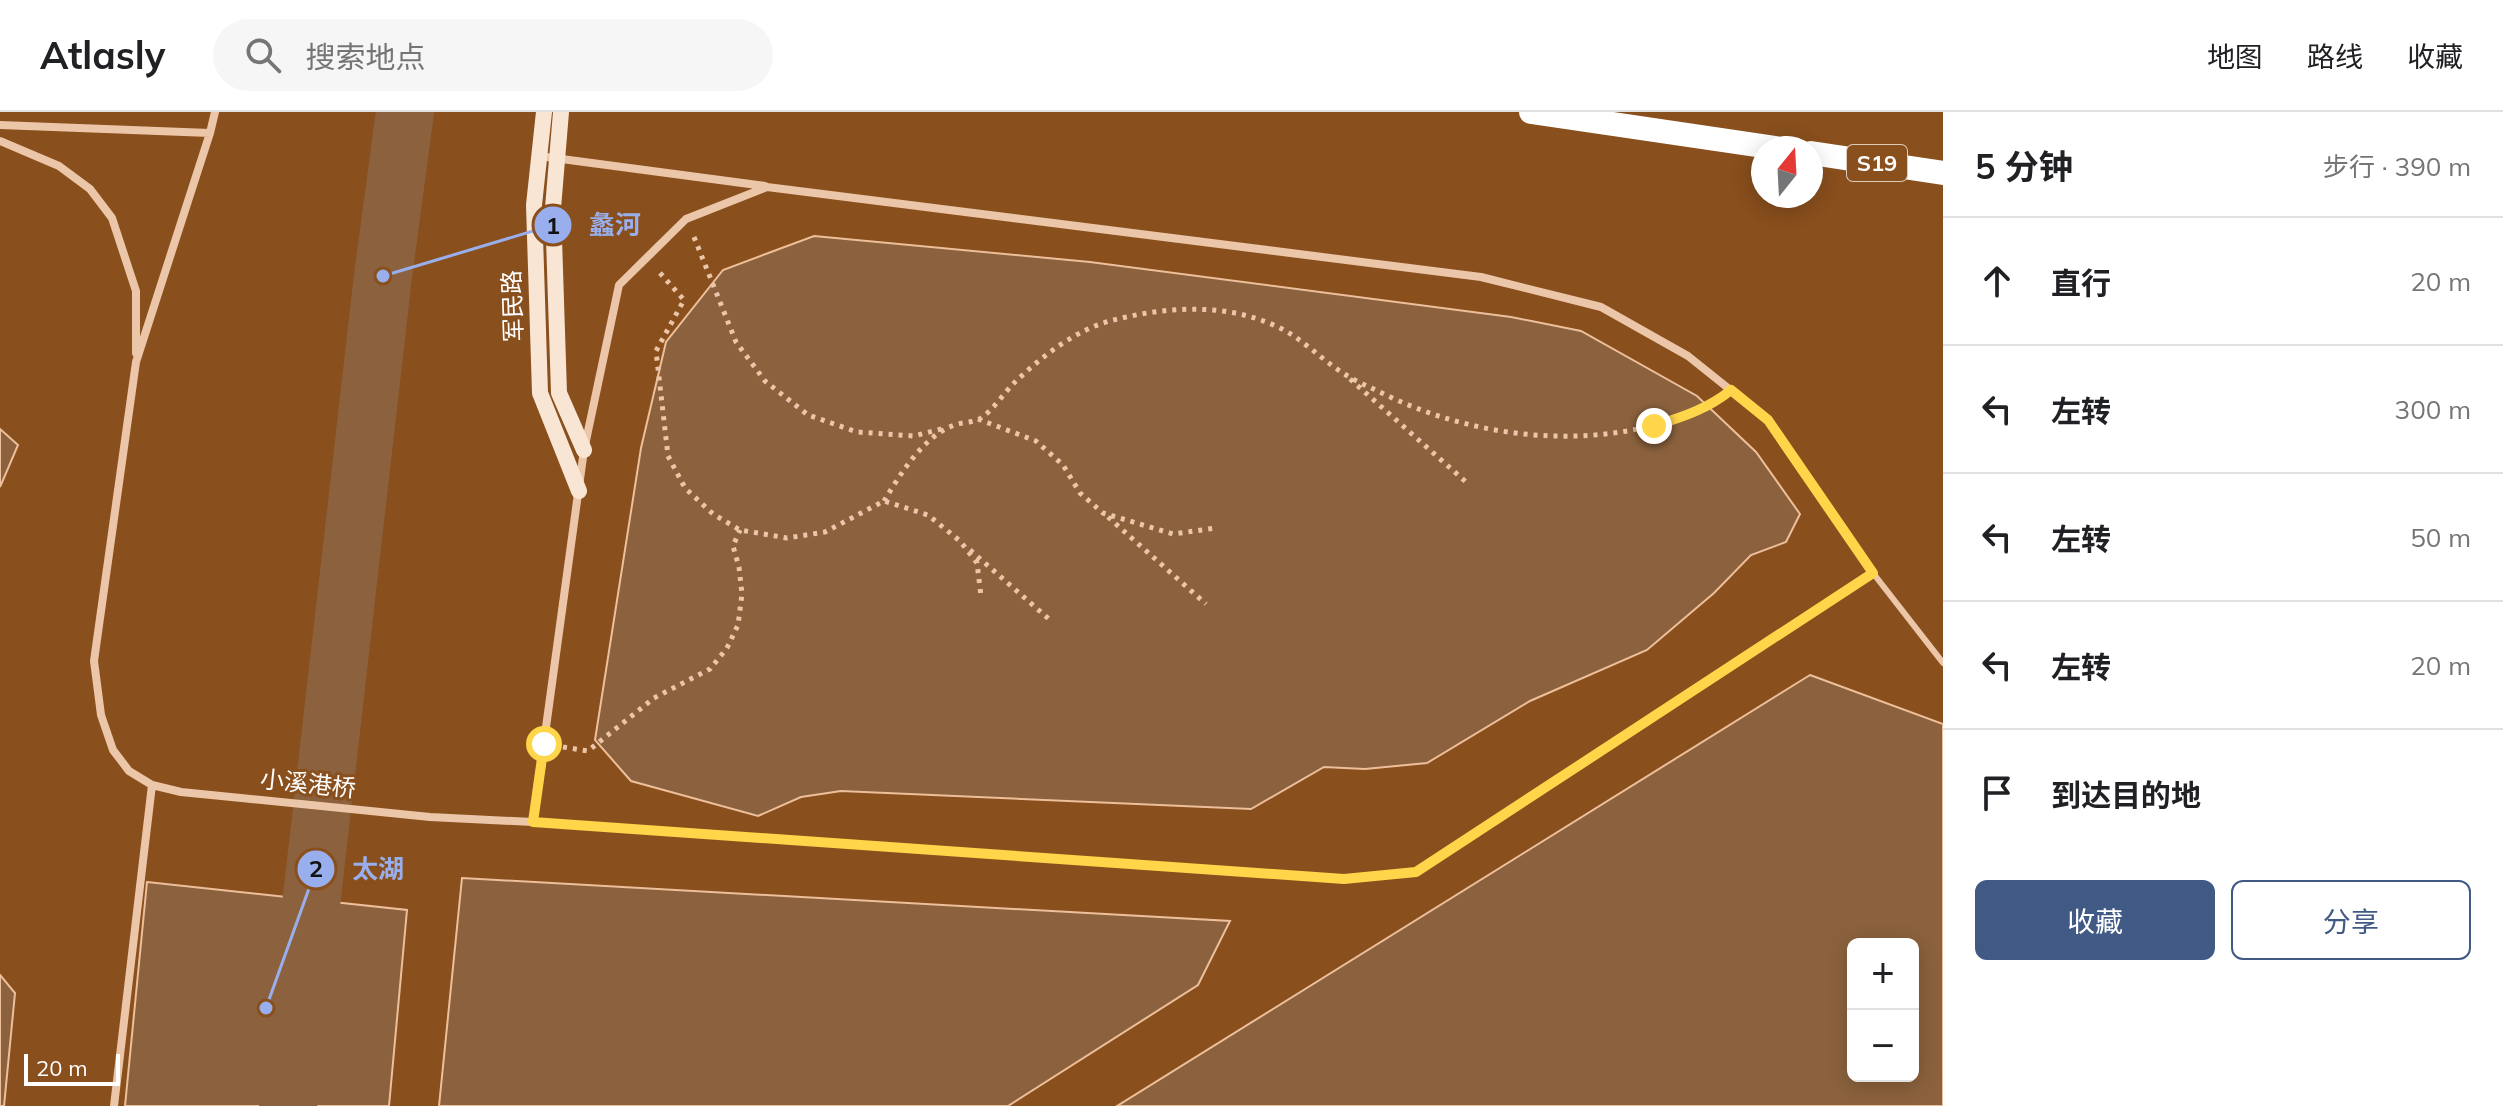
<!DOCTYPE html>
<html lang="zh">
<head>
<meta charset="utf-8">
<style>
	body { margin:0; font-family:Mulish,"Noto Sans SC",sans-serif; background:#f6f6f6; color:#202124 }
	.controls { position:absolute; right:24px; bottom:24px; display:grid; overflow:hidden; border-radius:12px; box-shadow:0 4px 20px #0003 }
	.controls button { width:72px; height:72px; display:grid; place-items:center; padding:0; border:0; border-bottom:2px solid #e0e0e0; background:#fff; color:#202124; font:40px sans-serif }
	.compass { position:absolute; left:1751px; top:24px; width:72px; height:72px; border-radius:50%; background:#fff; box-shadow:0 4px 20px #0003; rotate:18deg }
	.scale { position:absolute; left:24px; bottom:20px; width:96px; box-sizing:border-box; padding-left:8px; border:4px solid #fff; border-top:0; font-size:22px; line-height:28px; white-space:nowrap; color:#fff; -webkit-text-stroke:6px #894f1d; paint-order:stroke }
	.stop { position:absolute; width:24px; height:24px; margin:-18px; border:6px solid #ffd54a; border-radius:50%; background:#fff }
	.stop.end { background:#ffd54a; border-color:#fff; box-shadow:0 2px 8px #0008 }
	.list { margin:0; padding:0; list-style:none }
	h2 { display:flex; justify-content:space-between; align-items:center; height:104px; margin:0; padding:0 32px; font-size:34px }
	h2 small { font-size:26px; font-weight:400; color:#757577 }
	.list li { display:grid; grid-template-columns:52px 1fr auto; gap:24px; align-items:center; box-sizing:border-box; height:128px; padding:0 32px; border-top:2px solid #e0e0e0 }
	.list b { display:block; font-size:30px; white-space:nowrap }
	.list em { font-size:26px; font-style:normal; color:#757577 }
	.actions { display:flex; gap:16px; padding:24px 32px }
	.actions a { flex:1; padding:18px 0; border:2px solid #405a85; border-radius:12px; text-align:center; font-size:28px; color:#405a85 }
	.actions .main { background:#405a85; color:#fff }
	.icon { flex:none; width:44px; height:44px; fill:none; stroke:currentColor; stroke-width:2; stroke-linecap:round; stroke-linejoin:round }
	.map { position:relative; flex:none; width:1943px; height:994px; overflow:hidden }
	header { display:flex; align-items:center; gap:48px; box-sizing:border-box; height:112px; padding:0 40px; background:#fff; border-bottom:2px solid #e0e0e0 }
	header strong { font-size:38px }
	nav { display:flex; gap:44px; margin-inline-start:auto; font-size:28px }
	.search { width:560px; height:72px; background:#f6f6f6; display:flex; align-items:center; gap:20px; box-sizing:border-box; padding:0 28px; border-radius:44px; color:#757577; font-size:30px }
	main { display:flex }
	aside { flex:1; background:#fff }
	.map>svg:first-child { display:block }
</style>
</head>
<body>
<header>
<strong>Atlasly</strong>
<div class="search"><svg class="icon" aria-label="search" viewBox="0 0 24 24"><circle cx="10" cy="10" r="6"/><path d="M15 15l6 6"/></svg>搜索地点</div>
<nav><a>地图</a><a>路线</a><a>收藏</a></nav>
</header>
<main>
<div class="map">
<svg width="1943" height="994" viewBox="0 0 1943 994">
	<rect width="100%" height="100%" fill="#894f1d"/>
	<!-- water -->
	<path fill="#8b623d" stroke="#edbf9b" stroke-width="2" fill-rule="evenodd" d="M814,124L1090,150L1511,205L1581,219L1697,284L1756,340L1800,402L1786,430L1751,443L1714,481L1647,538L1530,589L1427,651L1365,657L1324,655L1251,697L841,679L801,685L758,704L631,669L595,628L641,336L666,230L723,158Z
		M0,317L18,333L0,375Z
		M1810,563L1943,612V994H1117ZM1853,832H1913V964H1853Z
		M462,766L1230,809L1198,873L1008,994H439Z
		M147,770L407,798L389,994H125Z
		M0,863L15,881L4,994H0Z"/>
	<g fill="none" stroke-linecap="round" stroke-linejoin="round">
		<!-- river -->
		<path stroke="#8b623d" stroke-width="58" d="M288,994L383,164L405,0"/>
		<!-- path -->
		<path stroke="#ecc6a8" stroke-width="5" stroke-dasharray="4 6" stroke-linecap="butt" d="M694,125L736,230L765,269L808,303L857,320L914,324L945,316
			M660,161L684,188L656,239L668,344L685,376L713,402L740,418L787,426L825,420L884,389L928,403L960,429L977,451L981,484
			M1350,267L1466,370
			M978,307L1036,329L1063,353L1080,381L1103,401L1173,422L1216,416
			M884,389C900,363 922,326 952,314C960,310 973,311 981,306C993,298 1004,281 1014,271C1040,246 1075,218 1110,209C1166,194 1229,190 1282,217C1305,229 1323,249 1346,263C1356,269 1367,274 1378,279C1480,331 1614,343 1717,289
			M1108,405L1206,492
			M970,438L1050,508
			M563,635L588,639L654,586L710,557L727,536L738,513L742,482L739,455L733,434L740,418"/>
		<!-- lane -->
		<path stroke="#ecc6a8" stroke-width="6" d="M1873,461L1943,551"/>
		<!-- street -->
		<path stroke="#ecc6a8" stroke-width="8" d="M215,0L210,21L136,250L94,549L101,603L113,638L129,659L152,673L181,680L430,705L533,710L1344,767L1416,760L1873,461L1768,308L1688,244L1601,195L1481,165L767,75L686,107L619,173L584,338L533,710
			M0,13L210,21
			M0,29L59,54L90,77L112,106L136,179V241
			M539,44L765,74
			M114,994L152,673"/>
		<!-- secondary -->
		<path stroke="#f9e5d4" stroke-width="16" d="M544,0L534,93L540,281L579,379
			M561,0L553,96L559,281L584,338"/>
		<!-- highway -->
		<path stroke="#fff" stroke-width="24" d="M1531,0L1776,36
			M1811,41L1943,61"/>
	</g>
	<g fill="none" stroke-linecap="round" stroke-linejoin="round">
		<!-- route -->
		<path stroke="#ffd54a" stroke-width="10" d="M544,632L533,710L1344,767L1416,760L1873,461L1768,308L1731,278C1708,297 1682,305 1654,314"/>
	</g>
	<g text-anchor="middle" stroke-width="6" stroke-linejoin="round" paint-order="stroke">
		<!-- shield labels -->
		<rect fill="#894f1d" stroke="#dccabb" stroke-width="2" x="1847" y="33" width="60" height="36" rx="6"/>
		<g font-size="22" font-weight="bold" fill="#fff">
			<text x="1877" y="59">S19</text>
		</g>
		<!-- street labels -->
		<g font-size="24" fill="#fff" stroke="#894f1d">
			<text transform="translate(513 194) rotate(-92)" y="8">军民路</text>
			<text transform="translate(308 672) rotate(6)" y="8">小溪港桥</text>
		</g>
	</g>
	<!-- callouts -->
	<path fill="none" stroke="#99afed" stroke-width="3" d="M383 164L553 113M266 896L316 757"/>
	<g fill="#99afed" stroke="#894f1d" stroke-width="3">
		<circle cx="383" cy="164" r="8"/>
		<circle cx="266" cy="896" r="8"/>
		<circle cx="553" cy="113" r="20"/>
		<circle cx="316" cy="757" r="20"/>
	</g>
	<g font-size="24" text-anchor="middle" font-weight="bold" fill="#111">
		<text x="553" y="122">1</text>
		<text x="316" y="765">2</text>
	</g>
	<g font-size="26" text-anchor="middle" font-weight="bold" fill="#99afed" stroke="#894f1d" stroke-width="6" stroke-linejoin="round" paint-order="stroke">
		<text x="615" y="122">蠡河</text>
		<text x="378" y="766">太湖</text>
	</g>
</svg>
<div class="controls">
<button>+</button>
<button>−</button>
</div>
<svg class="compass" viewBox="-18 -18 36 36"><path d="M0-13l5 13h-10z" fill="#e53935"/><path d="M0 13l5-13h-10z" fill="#757577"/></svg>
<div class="scale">20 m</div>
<div class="stop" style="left:544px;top:632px"></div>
<div class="stop end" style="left:1654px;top:314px"></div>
</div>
<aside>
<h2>5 分钟<small>步行 · 390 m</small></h2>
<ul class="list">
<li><svg class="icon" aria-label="ahead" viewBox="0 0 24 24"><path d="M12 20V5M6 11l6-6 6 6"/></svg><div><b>直行</b></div><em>20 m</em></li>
<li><svg class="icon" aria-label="left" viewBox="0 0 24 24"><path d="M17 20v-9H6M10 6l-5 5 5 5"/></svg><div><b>左转</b></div><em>300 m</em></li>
<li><svg class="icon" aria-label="left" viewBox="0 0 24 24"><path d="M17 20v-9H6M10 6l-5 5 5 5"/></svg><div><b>左转</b></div><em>50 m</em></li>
<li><svg class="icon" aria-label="left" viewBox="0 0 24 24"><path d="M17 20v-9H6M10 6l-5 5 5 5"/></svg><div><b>左转</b></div><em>20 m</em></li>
<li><svg class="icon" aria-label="arrive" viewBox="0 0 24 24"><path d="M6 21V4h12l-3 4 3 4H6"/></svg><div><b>到达目的地</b></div></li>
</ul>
<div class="actions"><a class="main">收藏</a><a>分享</a></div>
</aside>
</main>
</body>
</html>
